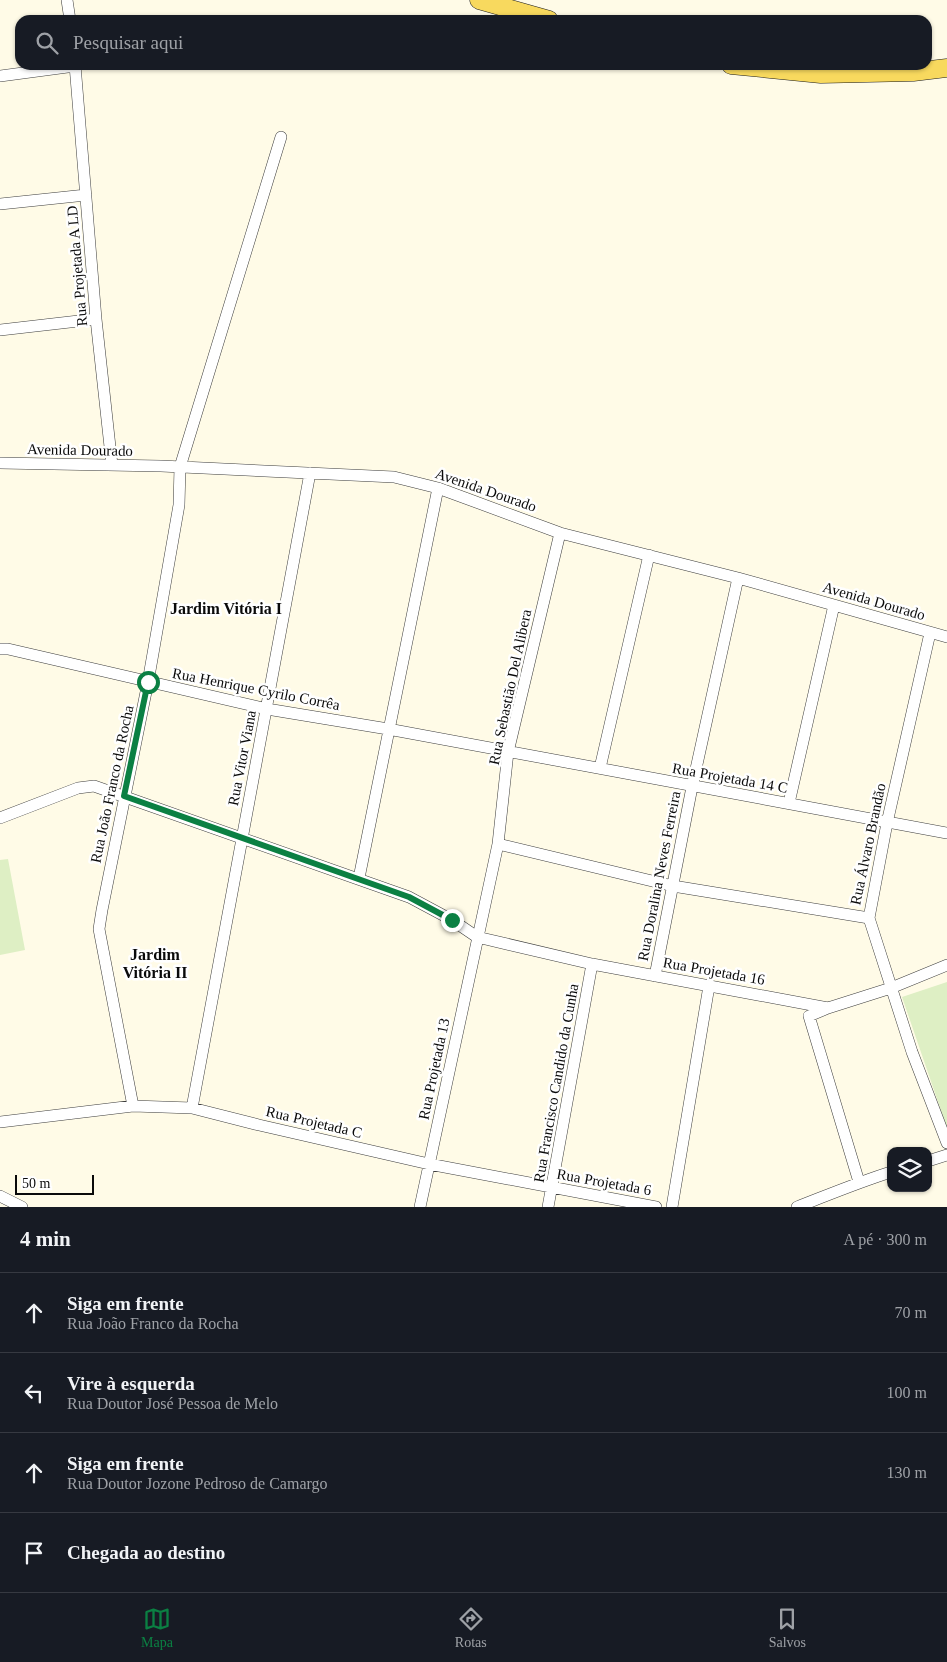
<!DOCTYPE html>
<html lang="pt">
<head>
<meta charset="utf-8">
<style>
	body { margin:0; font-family:"Times New Roman",serif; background:#20242c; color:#f1f3f6 }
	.controls { position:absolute; right:15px; bottom:15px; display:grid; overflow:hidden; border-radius:10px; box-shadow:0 1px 4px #0004 }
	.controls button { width:45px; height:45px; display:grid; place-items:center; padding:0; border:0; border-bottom:1px solid #363941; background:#171b24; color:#f1f3f6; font:25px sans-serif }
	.scale { position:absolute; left:15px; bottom:12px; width:79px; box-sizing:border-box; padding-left:5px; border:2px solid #0a0a0a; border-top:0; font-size:14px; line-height:18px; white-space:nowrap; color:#0a0a0a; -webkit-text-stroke:4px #fff; paint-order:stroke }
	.stop { position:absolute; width:15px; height:15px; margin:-11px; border:4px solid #0b8043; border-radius:50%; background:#fff }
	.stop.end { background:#0b8043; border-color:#fff; box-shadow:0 1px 5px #0008 }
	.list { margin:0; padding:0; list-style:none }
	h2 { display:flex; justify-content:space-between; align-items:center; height:65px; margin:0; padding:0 20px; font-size:21px }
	h2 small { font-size:16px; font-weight:400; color:#9ea1a6 }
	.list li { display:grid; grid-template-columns:32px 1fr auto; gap:15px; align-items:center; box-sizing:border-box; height:80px; padding:0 20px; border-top:1px solid #363941 }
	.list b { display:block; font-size:19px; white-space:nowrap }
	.list p { margin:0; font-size:16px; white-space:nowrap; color:#9ea1a6 }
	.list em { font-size:16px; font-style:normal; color:#9ea1a6 }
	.icon { flex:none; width:28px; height:28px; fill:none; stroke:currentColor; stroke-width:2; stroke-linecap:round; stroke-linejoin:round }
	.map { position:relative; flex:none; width:947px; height:1207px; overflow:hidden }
	.search { position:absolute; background:#171b24; box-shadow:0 1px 4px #0004; left:15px; right:15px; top:15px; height:55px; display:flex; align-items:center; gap:12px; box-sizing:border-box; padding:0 18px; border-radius:15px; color:#9ea1a6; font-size:19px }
	.sheet { height:385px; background:#171b24 }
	nav { display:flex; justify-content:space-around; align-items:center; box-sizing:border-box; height:70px; border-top:1px solid #363941; background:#171b24; font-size:14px; color:#9ea1a6 }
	nav a { display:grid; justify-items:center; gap:2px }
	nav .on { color:#0b8043 }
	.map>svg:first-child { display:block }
</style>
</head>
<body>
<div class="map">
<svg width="947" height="1207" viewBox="0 0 947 1207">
	<rect width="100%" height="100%" fill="#fffbe7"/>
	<!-- pitch -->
	<path fill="#deefc4" d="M8,859L25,950L0,955V860Z
		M947,982V1128L902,997Z"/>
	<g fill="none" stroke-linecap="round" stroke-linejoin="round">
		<defs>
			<path id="street" d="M67,0L70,20
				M75,65L96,319L112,465
				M0,76L75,66
				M0,204L86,195
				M0,330L96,319
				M0,463L161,466L394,477L438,488L560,533L738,578L947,637
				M930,633L887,823L869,918L912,1052L947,1143
				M0,649H8L267,709L388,729L947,833
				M600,768L649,555
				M789,803L834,605
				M0,818L78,788L94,786L409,897L452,920L477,937L592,964L828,1008
				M498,844L673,886L869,918
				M359,878L438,488
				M655,976L692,787L738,578
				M133,1106L99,929L102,910L148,682L179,505L180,467L281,137
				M192,1108L310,473
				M0,1122L133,1106L192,1108L259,1125L429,1164L656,1207
				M928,1161L947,1155
				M859,1182L809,1016L828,1008L891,988L947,965
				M0,1196L22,1207
				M420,1207L498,844L508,752L560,533
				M548,1207L592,964
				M672,1207L709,986
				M797,1207C828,1195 859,1182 891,1172"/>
			<path id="primary" d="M479,0L549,20
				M731,65L821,74L913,72L947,68"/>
		</defs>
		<!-- street casing -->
		<use href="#street" stroke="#3d3d3d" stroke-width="12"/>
		<!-- primary casing -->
		<use href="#primary" stroke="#1b1b1b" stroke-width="19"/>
		<!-- street -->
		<use href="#street" stroke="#fff" stroke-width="11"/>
		<!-- primary -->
		<use href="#primary" stroke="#f8d95e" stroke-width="18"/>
	</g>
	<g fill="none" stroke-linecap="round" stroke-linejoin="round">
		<!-- route -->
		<path stroke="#0b8043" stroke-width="6" d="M148,682L124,796L409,897L452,920"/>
	</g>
	<g text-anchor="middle" stroke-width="5" stroke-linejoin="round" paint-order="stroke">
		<!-- street labels -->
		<g font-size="15" fill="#0a0a0a" stroke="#fff">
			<text transform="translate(77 266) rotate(-95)" y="5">Rua Projetada A LD</text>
			<text transform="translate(80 450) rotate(1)" y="5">Avenida Dourado</text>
			<text transform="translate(486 490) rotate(19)" y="5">Avenida Dourado</text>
			<text transform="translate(874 601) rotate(16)" y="5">Avenida Dourado</text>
			<text transform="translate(510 687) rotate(-78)" y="5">Rua Sebastião Del Alibera</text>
			<text transform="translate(256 689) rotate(11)" y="5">Rua Henrique Cyrilo Corrêa</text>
			<text transform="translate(242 758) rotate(-79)" y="5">Rua Vitor Viana</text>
			<text transform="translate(730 778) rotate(10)" y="5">Rua Projetada 14 C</text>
			<text transform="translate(112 784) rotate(-78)" y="5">Rua João Franco da Rocha</text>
			<text transform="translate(868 844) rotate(-78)" y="5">Rua Álvaro Brandão</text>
			<text transform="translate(659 876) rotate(-79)" y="5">Rua Doralina Neves Ferreira</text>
			<text transform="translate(714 971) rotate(10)" y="5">Rua Projetada 16</text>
			<text transform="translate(434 1069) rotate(-78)" y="5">Rua Projetada 13</text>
			<text transform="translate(556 1083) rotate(-80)" y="5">Rua Francisco Candido da Cunha</text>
			<text transform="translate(314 1122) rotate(13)" y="5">Rua Projetada C</text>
			<text transform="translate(604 1182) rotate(10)" y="5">Rua Projetada 6</text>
		</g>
		<!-- neighbourhood labels -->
		<g font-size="16" font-weight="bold" fill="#0a0a0a" stroke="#fff">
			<text x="226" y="614">Jardim Vitória I</text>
			<text x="155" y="960">Jardim<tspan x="155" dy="18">Vitória II</tspan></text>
		</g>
	</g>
</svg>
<div class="controls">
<button><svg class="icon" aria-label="layers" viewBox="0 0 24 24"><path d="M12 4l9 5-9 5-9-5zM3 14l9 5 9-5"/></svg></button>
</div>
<div class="scale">50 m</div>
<div class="stop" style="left:148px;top:682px"></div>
<div class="stop end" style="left:452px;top:920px"></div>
<div class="search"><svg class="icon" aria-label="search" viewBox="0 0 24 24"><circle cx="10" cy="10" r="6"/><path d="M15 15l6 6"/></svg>Pesquisar aqui</div>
</div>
<section class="sheet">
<h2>4 min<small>A pé · 300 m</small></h2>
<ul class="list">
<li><svg class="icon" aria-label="ahead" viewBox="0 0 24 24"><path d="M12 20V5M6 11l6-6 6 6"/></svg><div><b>Siga em frente</b><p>Rua João Franco da Rocha</p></div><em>70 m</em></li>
<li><svg class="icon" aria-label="left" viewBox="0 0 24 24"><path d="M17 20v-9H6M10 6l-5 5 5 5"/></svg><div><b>Vire à esquerda</b><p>Rua Doutor José Pessoa de Melo</p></div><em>100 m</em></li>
<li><svg class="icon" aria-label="ahead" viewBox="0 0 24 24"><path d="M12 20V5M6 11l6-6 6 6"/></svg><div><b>Siga em frente</b><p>Rua Doutor Jozone Pedroso de Camargo</p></div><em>130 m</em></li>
<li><svg class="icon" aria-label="arrive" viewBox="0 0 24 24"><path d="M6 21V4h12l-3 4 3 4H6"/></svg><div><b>Chegada ao destino</b></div></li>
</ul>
</section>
<nav>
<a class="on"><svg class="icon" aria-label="map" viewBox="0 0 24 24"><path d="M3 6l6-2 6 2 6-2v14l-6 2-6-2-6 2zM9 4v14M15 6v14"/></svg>Mapa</a>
<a><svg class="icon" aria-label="directions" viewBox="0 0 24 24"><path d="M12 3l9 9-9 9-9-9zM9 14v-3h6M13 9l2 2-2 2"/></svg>Rotas</a>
<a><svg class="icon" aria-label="saved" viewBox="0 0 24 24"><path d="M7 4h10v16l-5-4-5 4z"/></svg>Salvos</a>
</nav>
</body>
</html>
